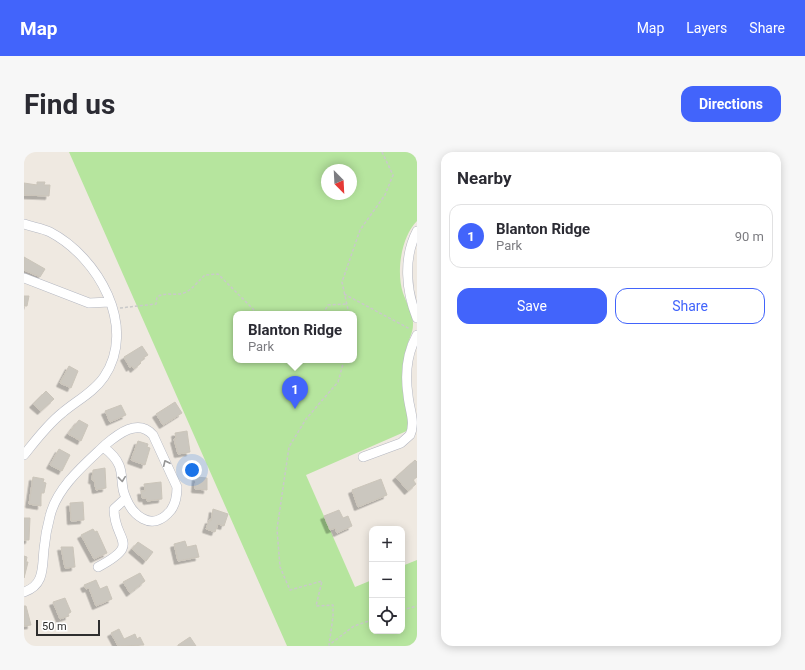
<!DOCTYPE html>
<html lang="en">
<head>
<meta charset="utf-8">
<style>
	body { margin:0; font-family:Roboto,sans-serif; background:#f7f7f7; color:#2b2b33 }
	.controls { position:absolute; right:12px; bottom:12px; display:grid; overflow:hidden; border-radius:8px; box-shadow:0 2px 10px #0003 }
	.controls button { width:36px; height:36px; display:grid; place-items:center; padding:0; border:0; border-bottom:1px solid #e1e1e2; background:#fff; color:#2b2b33; font:20px sans-serif }
	.compass { position:absolute; left:297px; top:12px; width:36px; height:36px; border-radius:50%; background:#fff; box-shadow:0 2px 10px #0003; rotate:156deg }
	.scale { position:absolute; left:12px; bottom:10px; width:64px; box-sizing:border-box; padding-left:4px; border:2px solid #2e2e2e; border-top:0; font-size:11px; line-height:14px; white-space:nowrap; color:#2e2e2e; -webkit-text-stroke:3px #fff; paint-order:stroke }
	.you { position:absolute; left:168px; top:318px; width:14px; height:14px; margin:-10px; border:3px solid #fff; border-radius:50%; background:#1a73e8; box-shadow:0 0 0 6px #1a73e833 }
	.badge { display:grid; place-items:center; width:26px; height:26px; border-radius:50%; background:#4264fb; color:#fff; font-size:13px; font-weight:700 }
	.pin { position:absolute; translate:-50% -33px; filter:drop-shadow(0 1px 2px #0008) }
	.pin::after { content:''; position:absolute; top:21px; width:14px; height:12px; background:inherit; clip-path:polygon(0 0,100% 0,50% 100%) }
	.popup { position:absolute; left:209px; top:159px; width:124px; height:52px; box-sizing:border-box; display:grid; place-content:center; border-radius:8px; background:#fff; filter:drop-shadow(0 1px 3px #0005); font-size:13px; white-space:nowrap; color:#7c7c81 }
	.popup b { font-size:15px; color:#2b2b33 }
	.popup::after { content:''; position:absolute; left:50%; top:100%; margin-left:-8px; border:8px solid transparent; border-top-color:#fff }
	.list { margin:0; padding:0; list-style:none }
	h2 { display:flex; justify-content:space-between; align-items:center; height:52px; margin:0; padding:0 16px; font-size:17px }
	h2 small { font-size:13px; font-weight:400; color:#7c7c81 }
	.list li { display:grid; grid-template-columns:26px 1fr auto; gap:12px; align-items:center; box-sizing:border-box; height:64px; margin:0 8px 8px; padding:0 8px; border:1px solid #e1e1e2; border-radius:12px }
	.list b { display:block; font-size:15px; white-space:nowrap }
	.list p { margin:0; font-size:13px; white-space:nowrap; color:#7c7c81 }
	.list em { font-size:13px; font-style:normal; color:#7c7c81 }
	.actions { display:flex; gap:8px; padding:12px 16px }
	.actions a { flex:1; padding:9px 0; border:1px solid #4264fb; border-radius:12px; text-align:center; font-size:14px; color:#4264fb }
	.actions .main { background:#4264fb; color:#fff }
	.icon { flex:none; width:22px; height:22px; fill:none; stroke:currentColor; stroke-width:2; stroke-linecap:round; stroke-linejoin:round }
	.map { position:relative; flex:none; width:393px; height:494px; overflow:hidden; border-radius:12px }
	header { display:flex; align-items:center; gap:24px; box-sizing:border-box; height:56px; padding:0 20px; background:#4264fb; color:#fff }
	header strong { font-size:19px }
	nav { display:flex; gap:22px; margin-inline-start:auto; font-size:14px }
	.intro { display:flex; align-items:center; justify-content:space-between; box-sizing:border-box; height:96px; padding:0 24px }
	h1 { margin:0; font-size:28px }
	.button { padding:10px 18px; border-radius:12px; background:#4264fb; color:#fff; font-size:14px; font-weight:700 }
	main { display:flex; gap:24px; padding:0 24px }
	aside { flex:1; background:#fff; border-radius:12px; box-shadow:0 2px 10px #0003 }
	.map>svg:first-child { display:block }
</style>
</head>
<body>
<header>
<strong>Map</strong>
<nav><a>Map</a><a>Layers</a><a>Share</a></nav>
</header>
<div class="intro"><h1>Find us</h1><a class="button">Directions</a></div>
<main>
<div class="map">
<svg width="393" height="494" viewBox="0 0 393 494">
	<defs>
		<filter id="shadow"><feDropShadow dx="-3.5" dy="3.5" stdDeviation="0" flood-color="#0004"/></filter>
	</defs>
	<rect width="100%" height="100%" fill="#efe9e1"/>
	<!-- green -->
	<path fill="#b6e59e" fill-rule="evenodd" d="M45,0H393V69C377,85 372,120 379,141C382,150 390,164 389,173C389,180 385,187 383,194C381,205 379,218 378,230C378,246 387,262 385,278L282,323L331,435L348,428V479H378V414L393,408V494H263ZM303,18H327V42H303ZM212,162H330V208H212Z"/>
	<!-- building -->
	<path fill="#cbc7bf" stroke="#cbc5ba" filter="url(#shadow)" d="M13,30H21L20,33H26L25,44L0,43V31L13,33Z
		M0,105L21,117L16,125L0,118Z
		M0,144H5L3,154H0Z
		M118,194L124,203L119,206L120,207L116,210L117,211L110,217L108,214L106,216L100,205Z
		M45,214L54,219L47,236L36,231Z
		M22,239L30,247L17,259L9,252Z
		M151,250L158,261L139,273L132,262Z
		M97,253L102,263L86,270L81,259Z
		M55,268L64,273L57,289L44,282Z
		M163,279L166,300L154,302L150,287H152L151,281Z
		M114,289L124,292L123,295L126,296L121,313L107,308Z
		M35,297L46,303L38,319L26,313Z
		M391,308L393,310V325L389,328L392,332L384,339L372,325Z
		M81,316L82,336L72,338L70,328H68L69,318Z
		M9,325L20,327L19,330L22,331L20,341H17V354L5,352Z
		M172,325L183,326V338L171,337Z
		M357,327L363,343L334,355L328,338Z
		M137,330L138,347L123,349L122,346H118L117,339H121L120,332Z
		M59,350L60,368L47,369L46,351Z
		M189,357L204,362L200,374L194,372L191,380L182,377L185,368L187,369Z
		M315,358L319,366L324,364L328,374L313,381L311,376L306,378L300,364Z
		M0,366H6L5,388H0Z
		M69,377L71,380L73,379L83,401L70,407L57,383Z
		M161,389L163,395L172,393L175,405L154,409L150,392Z
		M114,390L129,400L122,409L108,397Z
		M37,395H49L51,415L41,416Z
		M0,404L3,405L2,410H4L0,426Z
		M116,421L121,429L106,441L99,430Z
		M72,428L76,437L83,434L88,447L72,454L65,436L62,437L60,433Z
		M41,446L47,460L44,462L45,464L36,467L29,450Z
		M0,454H2L7,473L0,474Z
		M95,477L100,487L111,482L113,487L116,485L120,493L94,494L87,481Z
		M166,485L172,494H154V493Z"/>
	<g fill="none" stroke-linecap="round" stroke-linejoin="round">
		<defs>
			<path id="minor" d="M0,72C8,75 18,76 26,80C74,105 114,175 80,225C70,240 52,249 38,261C23,273 12,288 0,303
				M393,79C379,106 382,139 393,166
				M0,126L65,151L86,150
				M339,305L377,291L386,283C392,270 385,257 384,243C381,223 383,201 393,183
				M74,415C119,391 90,390 90,357L102,346
				M0,440C21,433 18,415 20,397C21,386 23,375 26,364C33,335 61,312 81,293C94,282 114,266 129,283L153,335C153,344 152,351 147,358C128,382 107,363 100,341C97,332 99,322 95,313C92,306 86,300 79,295"/>
		</defs>
		<!-- minor casing -->
		<use href="#minor" stroke="#b4b7c1" stroke-width="10"/>
		<!-- path -->
		<path stroke="#c9c9c9" stroke-width="1.5" stroke-dasharray="3 2" stroke-linecap="butt" d="M320,142L386,177
			M96,156L132,152L133,145C142,139 152,145 162,140C169,137 175,128 181,123L194,122L234,162
			M299,162L304,153L323,152
			M325,162L318,130L336,78L361,43L369,23L358,0
			M320,208L314,230L282,267L265,295L253,377L256,415L266,438L298,429L292,454L309,453V465L305,493L330,474L348,468
			M378,458L393,454"/>
		<!-- minor -->
		<use href="#minor" stroke="#fff" stroke-width="9"/>
	</g>
	<!-- one-way arrows -->
	<defs><path id="oneway-chevron" d="M-2-3.5L2.5 0L-2 3.5" fill="none" stroke-width="1.6" stroke-linecap="round" stroke-linejoin="round"/></defs>
	<g stroke="#969696">
		<use href="#oneway-chevron" transform="translate(142 311) rotate(-115)"/>
		<use href="#oneway-chevron" transform="translate(98 327) rotate(84)"/>
	</g>
</svg>
<div class="controls">
<button>+</button>
<button>−</button>
<button><svg class="icon" aria-label="locate" viewBox="0 0 24 24"><circle cx="12" cy="12" r="6"/><path d="M12 2v4M12 18v4M2 12h4M18 12h4"/></svg></button>
</div>
<svg class="compass" viewBox="-18 -18 36 36"><path d="M0-13l5 13h-10z" fill="#e53935"/><path d="M0 13l5-13h-10z" fill="#7c7c81"/></svg>
<div class="scale">50 m</div>
<div class="you"></div>
<div class="pin badge" style="left:271px;top:257px">1</div>
<div class="popup"><b>Blanton Ridge</b>Park</div>
</div>
<aside>
<h2>Nearby<small></small></h2>
<ul class="list">
<li><span class="badge">1</span><div><b>Blanton Ridge</b><p>Park</p></div><em>90 m</em></li>
</ul>
<div class="actions"><a class="main">Save</a><a>Share</a></div>
</aside>
</main>
</body>
</html>
